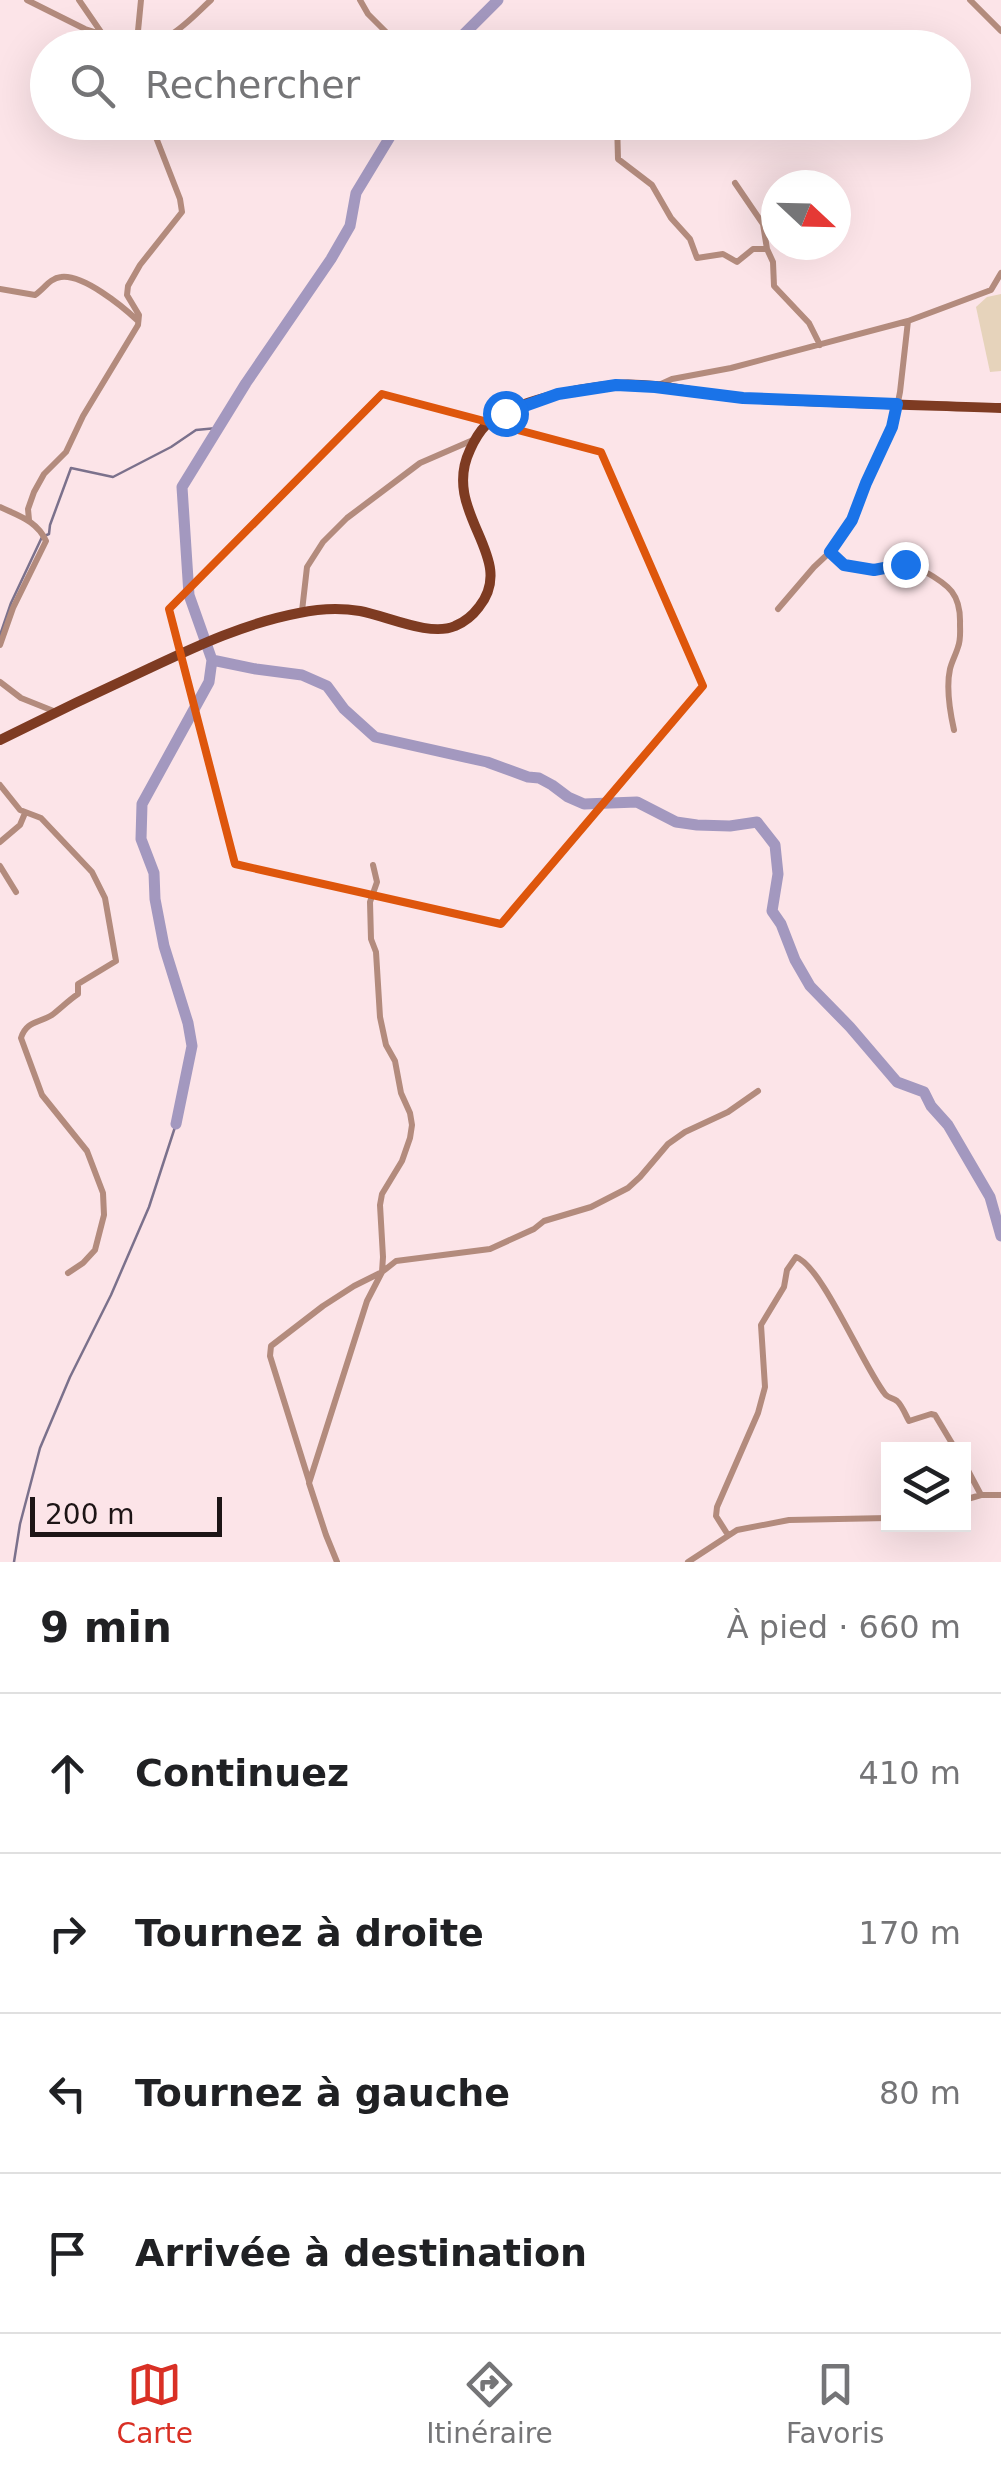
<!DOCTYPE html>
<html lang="fr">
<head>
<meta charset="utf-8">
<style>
	body { margin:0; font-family:"DejaVu Sans",sans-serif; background:#f2f2f2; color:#202124 }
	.controls { position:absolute; right:30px; bottom:30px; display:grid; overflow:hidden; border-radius:0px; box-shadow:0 10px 40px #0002 }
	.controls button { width:90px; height:90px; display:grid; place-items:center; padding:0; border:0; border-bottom:2px solid #e0e0e0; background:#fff; color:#202124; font:50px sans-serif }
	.compass { position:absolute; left:761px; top:170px; width:90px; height:90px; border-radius:50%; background:#fff; box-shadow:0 10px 40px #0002; rotate:112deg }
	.scale { position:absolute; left:30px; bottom:25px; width:192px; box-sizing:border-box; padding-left:10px; border:5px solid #1d1516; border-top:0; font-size:28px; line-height:35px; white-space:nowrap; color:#1d1516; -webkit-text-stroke:8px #fce4e8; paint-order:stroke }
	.stop { position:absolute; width:30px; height:30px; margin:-22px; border:8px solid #1a73e8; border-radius:50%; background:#fff }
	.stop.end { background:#1a73e8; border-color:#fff; box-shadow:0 2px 10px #0008 }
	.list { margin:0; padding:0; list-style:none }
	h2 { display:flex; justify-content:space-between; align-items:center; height:130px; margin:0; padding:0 40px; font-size:42px }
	h2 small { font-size:32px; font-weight:400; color:#757577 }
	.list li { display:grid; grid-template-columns:65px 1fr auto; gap:30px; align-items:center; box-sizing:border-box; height:160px; padding:0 40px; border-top:2px solid #e0e0e0 }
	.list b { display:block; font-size:38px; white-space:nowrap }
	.list em { font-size:32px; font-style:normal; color:#757577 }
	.icon { flex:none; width:55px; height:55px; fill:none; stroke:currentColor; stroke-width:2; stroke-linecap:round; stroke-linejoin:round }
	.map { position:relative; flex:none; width:1001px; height:1562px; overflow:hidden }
	.search { position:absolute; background:#fff; box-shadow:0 10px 40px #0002; left:30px; right:30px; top:30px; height:110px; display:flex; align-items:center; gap:25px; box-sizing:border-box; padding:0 35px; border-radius:55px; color:#757577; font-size:38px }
	.sheet { height:770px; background:#fff }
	nav { display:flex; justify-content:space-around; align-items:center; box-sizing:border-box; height:140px; border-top:2px solid #e0e0e0; background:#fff; font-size:28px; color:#757577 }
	nav a { display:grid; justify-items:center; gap:5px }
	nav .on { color:#d93025 }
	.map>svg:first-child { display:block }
</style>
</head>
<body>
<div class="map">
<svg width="1001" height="1562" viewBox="0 0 1001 1562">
	<rect width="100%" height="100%" fill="#fce4e8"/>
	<!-- garden -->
	<path fill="#e6d3bb" d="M1001,294V371L990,372L976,307L987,297Z"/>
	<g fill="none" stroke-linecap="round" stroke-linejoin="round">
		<!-- stream -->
		<path stroke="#7b718c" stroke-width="2.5" d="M0,635L11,603L42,537L49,534L50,525L71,468L113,477L171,447L196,430L217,428
			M14,1562L20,1524L40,1448L70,1377L111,1295L149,1207L176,1124"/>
		<!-- river -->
		<path stroke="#a398bf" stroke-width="11" d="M455,48L460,38L498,0
			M212,660L256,669L302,675L327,686L344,709L375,737L487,762L528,777L539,778L552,785L568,797L584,804L637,802L676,822L697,825L730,826L757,822L775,845L778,874L772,911L781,924L795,960L810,986L850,1027L897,1082L924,1092L931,1106L948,1125L990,1197L1001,1236
			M176,1124L192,1046L188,1023L164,946L155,899L154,873L141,839L142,804L209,682L212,660L189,595L182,487L246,383L331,259L350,226L356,193L399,122"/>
		<!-- minor -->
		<path stroke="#b38b7d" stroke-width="6" d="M27,0L85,29L101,34
			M79,0L112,48
			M360,0L368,14L394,40
			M970,0L1001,31
			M133,45C168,46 187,22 211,0
			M131,47L138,31L141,0
			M617,122L618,159L652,185L671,218L690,239L697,258L723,254L737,262L753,249H767
			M735,183L763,224L767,249L773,262L774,286L809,323L820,345
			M0,289L35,295C44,289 50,278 61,277C83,274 122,306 137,320
			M661,384L672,379L731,368L908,321L991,290L1001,273
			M0,507C19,516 37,521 46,541L13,608L0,645
			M29,520L28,509L34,492L44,474L66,452L83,416L138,325L139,315L127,295L128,286L140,265L182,212L180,199L150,122
			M830,552C868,587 892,553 924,571C949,585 961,594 960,624C960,632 961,639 958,647C956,654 952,661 950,669C946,687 950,712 954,730
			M778,609L814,567L830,552L852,520L865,483L893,427L900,392L908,321
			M302,611L307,567L323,542L347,518L420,463L473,440
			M0,682L21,698L56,712
			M0,785L20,810L41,818L92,872L105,898L116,961L78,984V994C69,1000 61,1008 52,1015C39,1023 26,1021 21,1038L42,1095L87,1151L103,1193L104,1215L95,1250L83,1263L68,1273
			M0,842L20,825L25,813
			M0,866L16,892
			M964,1463L981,1495
			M309,1481L270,1356L271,1346L323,1306L354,1286L382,1272L396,1261L490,1249L534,1229L544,1221L591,1207L628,1188L640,1177L668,1144L685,1132L728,1112L758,1091
			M964,1500L981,1495H1001
			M728,1535L716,1516L717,1507L758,1413L765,1387L761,1325L784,1287L787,1270L796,1257C822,1266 863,1366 885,1394C888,1398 893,1398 897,1401C902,1405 906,1416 909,1421L931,1414L935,1415L956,1450
			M337,1562L326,1535L309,1483L367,1301L382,1272L383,1257L380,1205L382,1194L402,1161L410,1138L412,1125L410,1113L401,1093L395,1061L386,1045L380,1017L376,952L371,939L370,902L377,882L373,865
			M688,1562L737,1530L789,1520L888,1518"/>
		<!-- primary -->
		<path stroke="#7e3b22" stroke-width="10" d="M0,740C50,715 100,691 150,668C199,645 246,623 299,613C318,609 341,608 360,611C387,616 430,637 455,626C465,622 473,615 479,607C519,557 440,513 470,450C474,441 479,432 486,425C511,401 581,388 615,385C658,382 701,395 743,398C829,403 915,405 1001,408"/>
	</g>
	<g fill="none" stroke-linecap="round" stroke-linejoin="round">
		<!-- route -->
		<path stroke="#1a73e8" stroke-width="12" d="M505,413L558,394L616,385L655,387L743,398L897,404L892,427L866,483L852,520L830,552L844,565L874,570L905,564"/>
	</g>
	<!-- marked area -->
	<path fill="none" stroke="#de560c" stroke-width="8" stroke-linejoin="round" d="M382,394L601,452L703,686L501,924L235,864L169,609Z"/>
</svg>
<div class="controls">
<button><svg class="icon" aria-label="layers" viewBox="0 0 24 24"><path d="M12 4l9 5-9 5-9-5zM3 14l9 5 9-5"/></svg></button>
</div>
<svg class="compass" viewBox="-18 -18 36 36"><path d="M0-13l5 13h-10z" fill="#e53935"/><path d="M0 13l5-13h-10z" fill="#757577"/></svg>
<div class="scale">200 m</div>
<div class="stop" style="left:505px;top:413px"></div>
<div class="stop end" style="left:905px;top:564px"></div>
<div class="search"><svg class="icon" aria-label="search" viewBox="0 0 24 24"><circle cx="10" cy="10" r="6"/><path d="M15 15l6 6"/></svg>Rechercher</div>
</div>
<section class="sheet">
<h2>9 min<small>À pied · 660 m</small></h2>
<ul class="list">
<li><svg class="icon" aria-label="ahead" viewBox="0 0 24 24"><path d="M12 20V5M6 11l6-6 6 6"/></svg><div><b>Continuez</b></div><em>410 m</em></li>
<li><svg class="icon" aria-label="right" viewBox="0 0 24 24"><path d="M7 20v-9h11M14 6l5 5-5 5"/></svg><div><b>Tournez à droite</b></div><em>170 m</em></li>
<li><svg class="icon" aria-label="left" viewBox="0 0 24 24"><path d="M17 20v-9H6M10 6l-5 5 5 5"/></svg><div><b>Tournez à gauche</b></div><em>80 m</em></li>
<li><svg class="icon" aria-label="arrive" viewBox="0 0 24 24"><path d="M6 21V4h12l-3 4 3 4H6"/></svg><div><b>Arrivée à destination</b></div></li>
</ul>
</section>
<nav>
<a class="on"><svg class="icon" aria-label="map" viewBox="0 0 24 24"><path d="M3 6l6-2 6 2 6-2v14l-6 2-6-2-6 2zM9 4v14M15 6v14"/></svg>Carte</a>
<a><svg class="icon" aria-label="directions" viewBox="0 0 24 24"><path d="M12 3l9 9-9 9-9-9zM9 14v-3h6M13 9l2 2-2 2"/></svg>Itinéraire</a>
<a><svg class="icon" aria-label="saved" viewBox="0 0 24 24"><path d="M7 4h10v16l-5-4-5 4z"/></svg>Favoris</a>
</nav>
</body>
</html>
